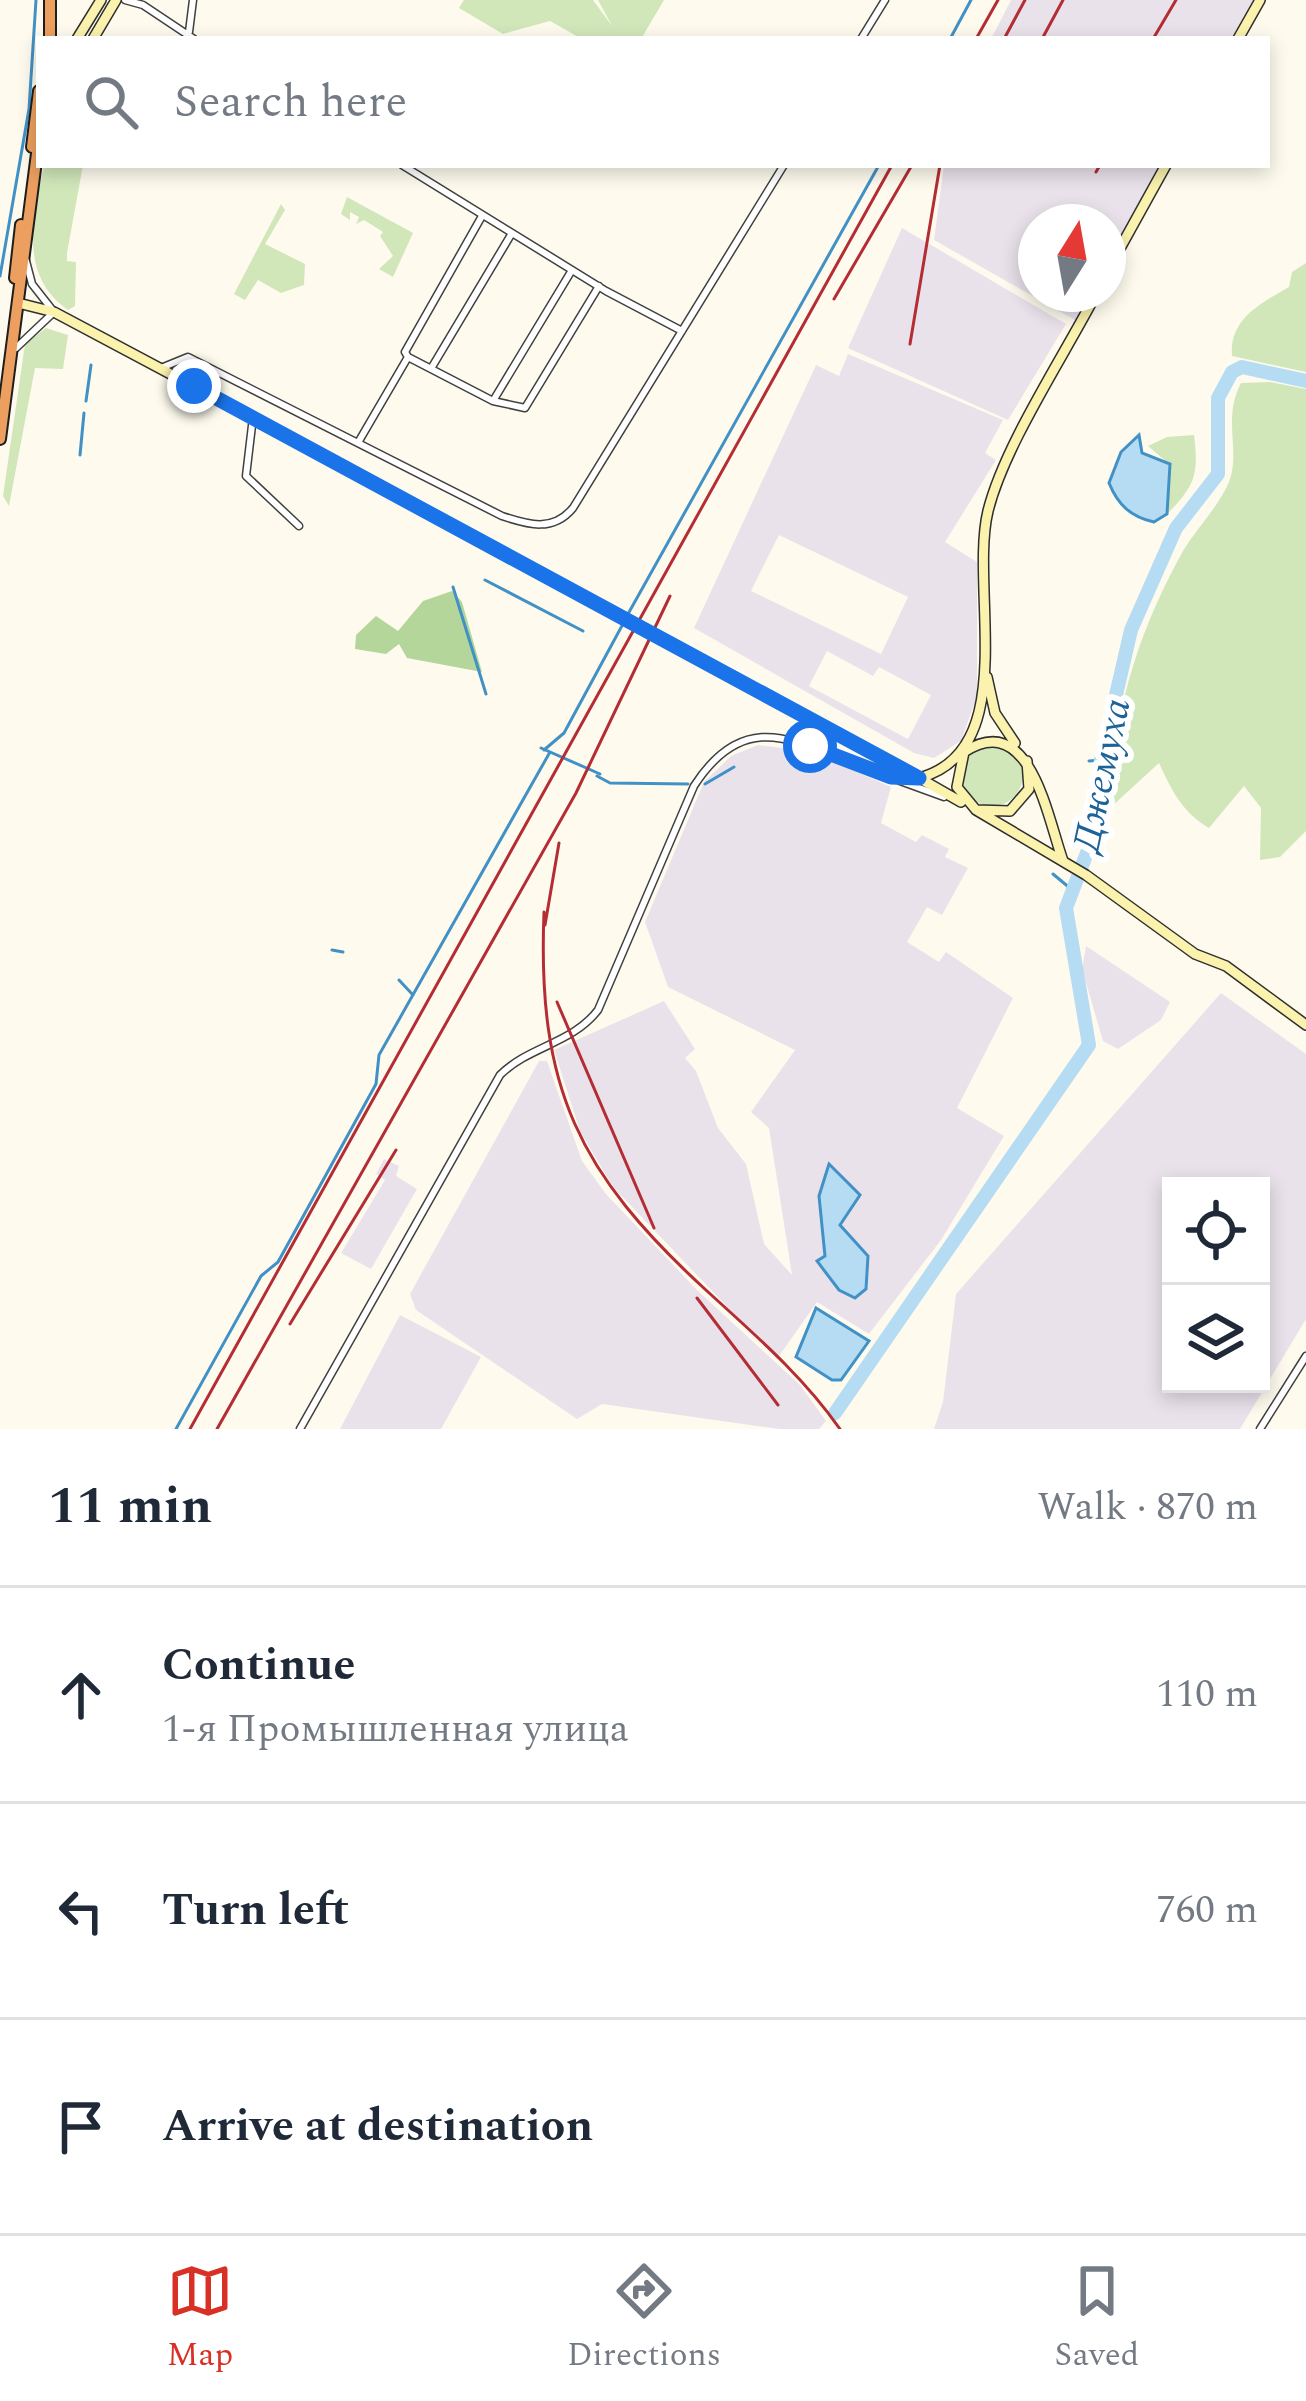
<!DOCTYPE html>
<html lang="en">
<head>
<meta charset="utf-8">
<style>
	body { margin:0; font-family:Spectral,serif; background:#f6f6f7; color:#1f2937 }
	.controls { position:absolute; right:36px; bottom:36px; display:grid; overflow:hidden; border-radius:0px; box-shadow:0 6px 18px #0003 }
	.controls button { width:108px; height:108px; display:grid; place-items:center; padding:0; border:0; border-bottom:3px solid #e0e1e3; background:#fff; color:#1f2937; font:60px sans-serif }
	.compass { position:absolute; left:1018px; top:204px; width:108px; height:108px; border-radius:50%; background:#fff; box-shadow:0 6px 18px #0003; rotate:11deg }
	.stop { position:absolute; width:36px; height:36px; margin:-27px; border:9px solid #1a73e8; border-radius:50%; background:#fff }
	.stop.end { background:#1a73e8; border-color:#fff; box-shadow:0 3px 12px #0008 }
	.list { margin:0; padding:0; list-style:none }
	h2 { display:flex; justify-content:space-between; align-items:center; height:156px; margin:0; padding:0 48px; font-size:51px }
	h2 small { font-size:39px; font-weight:400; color:#747a83 }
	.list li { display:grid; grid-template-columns:78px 1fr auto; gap:36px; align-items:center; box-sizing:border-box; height:216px; padding:0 48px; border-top:3px solid #e0e1e3 }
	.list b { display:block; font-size:45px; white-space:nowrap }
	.list p { margin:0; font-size:39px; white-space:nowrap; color:#747a83 }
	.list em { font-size:39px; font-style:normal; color:#747a83 }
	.icon { flex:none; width:66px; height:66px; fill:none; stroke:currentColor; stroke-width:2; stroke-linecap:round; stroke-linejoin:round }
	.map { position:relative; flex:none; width:1306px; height:1429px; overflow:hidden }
	.search { position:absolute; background:#fff; box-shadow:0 6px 18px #0003; left:36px; right:36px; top:36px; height:132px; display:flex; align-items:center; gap:30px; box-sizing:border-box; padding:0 42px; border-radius:0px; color:#747a83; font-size:45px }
	.sheet { height:804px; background:#fff }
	nav { display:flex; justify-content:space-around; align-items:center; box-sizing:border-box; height:168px; border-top:3px solid #e0e1e3; background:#fff; font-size:33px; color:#747a83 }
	nav a { display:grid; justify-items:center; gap:6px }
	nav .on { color:#d93025 }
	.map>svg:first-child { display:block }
</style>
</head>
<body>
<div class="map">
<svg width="1306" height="1429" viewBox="0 0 1306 1429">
	<rect width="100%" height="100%" fill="#fefbee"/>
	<!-- industrial -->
	<path fill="#eae2eb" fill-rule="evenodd" d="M1011,0H1253L1231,39H991Z
		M944,165H1159L1108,259V222H1036V294H1089L1075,320L934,240Z
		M902,228L1066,324L1008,420L848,348Z
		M848,354L1003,420L985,453L996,460L945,542L977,562V696L961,741L934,758L914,753L694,628L816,365L839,376ZM779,535L908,597L881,654L751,591ZM827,651L873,676L879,667L931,695L908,739L809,686Z
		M758,745L809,751L891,787L881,823L916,842L922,835L949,849L945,857L968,868L942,915L927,907L907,942L939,962L946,952L1013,998L957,1108L1004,1136L941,1240L869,1334L817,1302L777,1359L613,1187L580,1131L554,1050L664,1001L695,1049L685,1058L696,1071L718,1128L746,1164L764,1244L792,1275L769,1128L751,1112L795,1050L668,987L645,922L704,782L731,756Z
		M1086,946L1170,1002L1161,1020L1118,1049L1103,1041L1082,969Z
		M1221,993L1306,1054V1319L1240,1429H934L943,1402L956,1294ZM1171,1186H1261V1384H1171Z
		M539,1061H547L582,1161L606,1194L697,1290L800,1385L826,1421L819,1429H779L602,1404L577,1419L416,1310L410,1294Z
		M384,1159L399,1166L396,1176L417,1189L371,1269L341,1253L385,1180L376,1174Z
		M400,1315L481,1357L441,1429H340Z"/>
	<!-- green -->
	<path fill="#d1e7ba" d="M464,0H593L612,26L598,0H664L641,39H582L550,21L503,34L459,8Z
		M44,165H83L67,253V261L76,262L75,306L68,310C18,275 33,218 44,165Z
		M347,197L413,233L393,277L379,269L393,256L380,236L383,232L364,220L356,224L359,217L350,212V220L341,214Z
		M281,204L285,210L265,244L305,264L304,285L281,293L258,280L245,300L234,294Z
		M1306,263V372L1232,356C1229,319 1261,303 1289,287L1292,272Z
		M46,328L68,335L63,369L35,368L9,506L3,496L25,344Z
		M1270,382L1306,389V831L1280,857L1260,860L1261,808L1244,786L1209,828C1182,812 1172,791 1159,763L1111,807C1112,714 1138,632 1183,551C1196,529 1219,506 1229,482C1241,451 1222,419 1241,383Z
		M1194,435C1199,474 1195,486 1167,514L1169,464L1148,446L1167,437Z
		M961 775a31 31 0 1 1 62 0a31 31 0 1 1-62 0Z"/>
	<!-- forest -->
	<path fill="#b5d69a" d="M452,591L462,602L482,672L407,658L399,644L386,654L355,649L356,635L376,616L398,631L423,601Z"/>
	<!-- water -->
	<path fill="#b6dcf3" stroke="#4191c6" stroke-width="3" d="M1139,435L1142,453L1170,464L1167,514L1154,522C1131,517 1118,505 1109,483L1121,452Z
		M829,1164L860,1195L840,1225L868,1256L866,1289L855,1298L839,1290L817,1261L825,1256L819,1196Z
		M816,1308L869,1341L841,1380H832L796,1357Z"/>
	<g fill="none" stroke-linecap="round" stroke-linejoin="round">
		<!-- stream -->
		<path stroke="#4191c6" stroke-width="3" d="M950,39L971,0
			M0,276L29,109L36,0
			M86,401L91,365
			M80,455L84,413
			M485,580L583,631
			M453,587L486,694
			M628,614L879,165
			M541,748L600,774
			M544,750L564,733L624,622
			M1089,761L1101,760
			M597,776L610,783L688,784
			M705,784L734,767
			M1053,874L1071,889
			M332,950L343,952
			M399,980L413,995
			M176,1429L261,1276L278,1262L376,1084L379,1055L550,752"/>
		<!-- river -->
		<path stroke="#b6dcf3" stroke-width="14" d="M835,1413L1089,1045L1066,908L1093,837L1101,760L1131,630L1176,528L1218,474V398L1232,372L1242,367L1306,381"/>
		<defs>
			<path id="street" d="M125,0L143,5L194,39
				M189,32L193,0
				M861,39L885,0
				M402,165L606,291L682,331
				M572,270L493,401L525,408L599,286
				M16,348L54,312L32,284L26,261
				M408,357L405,352L482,216
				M432,367L512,233
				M161,368L188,357L502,516C529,525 553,532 573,508L784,165
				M253,417L246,476L299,526
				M359,441L408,357L493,401
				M900,781L944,797
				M300,1429L500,1075C529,1046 572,1044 598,1010L694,786C761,682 829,776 916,778
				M1260,1429L1306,1356"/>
			<path id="secondary" d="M77,39L101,0
				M93,39L116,0
				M1238,39L1260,0
				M1108,270L1166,165
				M18,303L54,312L338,463
				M987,677L995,713L1015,743
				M1027,761L1029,789L1010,811L976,810L957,787L964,752C1030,709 1047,816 1063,861
				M919,778C1022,751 969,589 988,511C1004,446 1064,356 1096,294
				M919,778L961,802
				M976,810L1086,875L1195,954L1226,966L1306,1025"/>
			<path id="highway" d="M50,39V0
				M32,147L39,91
				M15,278L21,225
				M0,439L39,138"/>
		</defs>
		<!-- street casing -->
		<use href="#street" stroke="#404040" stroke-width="9"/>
		<!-- secondary casing -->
		<use href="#secondary" stroke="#2f2f2f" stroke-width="12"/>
		<!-- highway casing -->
		<use href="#highway" stroke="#1e1e1e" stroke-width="14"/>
		<!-- street -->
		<use href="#street" stroke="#fff" stroke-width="6"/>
		<!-- secondary -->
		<use href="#secondary" stroke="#faf2ad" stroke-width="9"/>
		<!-- highway -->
		<use href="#highway" stroke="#ec9f5e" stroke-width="10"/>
		<!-- rail -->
		<path stroke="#b52d34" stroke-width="3" d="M976,39L998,0
			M1004,39L1025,0
			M1042,39L1063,0
			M1153,39L1176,0
			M1096,172L1100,165
			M834,299L912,165
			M910,344L940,165
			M544,912C537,1088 578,1173 707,1291C755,1335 802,1375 840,1429
			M545,925L559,843
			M557,1002L654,1228
			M697,1298L778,1405
			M290,1324L396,1150
			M190,1429L892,165
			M217,1429L576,793L670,596"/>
		<defs>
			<path id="secondary-bridge" d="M338,463L919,778"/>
		</defs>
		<!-- secondary-bridge casing -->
		<use href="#secondary-bridge" stroke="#2f2f2f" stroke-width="12" stroke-linecap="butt"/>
		<!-- secondary-bridge -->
		<use href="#secondary-bridge" stroke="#faf2ad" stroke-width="9"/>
	</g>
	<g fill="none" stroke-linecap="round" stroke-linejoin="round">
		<!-- route -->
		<path stroke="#1a73e8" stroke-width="15" d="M194,386L919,778L891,777L810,746"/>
	</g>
	<g text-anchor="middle" stroke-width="12" stroke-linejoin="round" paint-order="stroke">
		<!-- water labels -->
		<g font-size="39" font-style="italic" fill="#1d6398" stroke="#fff">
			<text transform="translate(1100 775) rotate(-78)" y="14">Джемуха</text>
		</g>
	</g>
</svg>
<div class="controls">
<button><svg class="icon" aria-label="locate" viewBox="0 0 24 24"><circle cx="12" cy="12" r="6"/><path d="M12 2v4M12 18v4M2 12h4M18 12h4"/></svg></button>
<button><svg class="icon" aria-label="layers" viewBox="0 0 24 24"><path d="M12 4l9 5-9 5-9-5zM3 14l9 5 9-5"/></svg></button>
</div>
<svg class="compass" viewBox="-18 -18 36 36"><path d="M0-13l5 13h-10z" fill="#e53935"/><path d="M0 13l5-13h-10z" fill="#747a83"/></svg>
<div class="stop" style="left:810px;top:746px"></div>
<div class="stop end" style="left:194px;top:386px"></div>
<div class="search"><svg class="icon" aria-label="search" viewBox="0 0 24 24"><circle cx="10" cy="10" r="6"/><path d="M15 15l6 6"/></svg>Search here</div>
</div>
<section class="sheet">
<h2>11 min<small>Walk · 870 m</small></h2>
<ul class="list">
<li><svg class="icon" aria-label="ahead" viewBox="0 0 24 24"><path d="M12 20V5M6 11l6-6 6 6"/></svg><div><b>Continue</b><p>1-я Промышленная улица</p></div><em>110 m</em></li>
<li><svg class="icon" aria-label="left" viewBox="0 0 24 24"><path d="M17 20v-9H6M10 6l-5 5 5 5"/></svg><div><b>Turn left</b></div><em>760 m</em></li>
<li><svg class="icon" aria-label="arrive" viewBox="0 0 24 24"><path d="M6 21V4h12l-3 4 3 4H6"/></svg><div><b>Arrive at destination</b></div></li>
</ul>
</section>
<nav>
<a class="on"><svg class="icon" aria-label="map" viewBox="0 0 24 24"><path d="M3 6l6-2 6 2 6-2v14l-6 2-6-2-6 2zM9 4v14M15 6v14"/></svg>Map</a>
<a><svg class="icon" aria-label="directions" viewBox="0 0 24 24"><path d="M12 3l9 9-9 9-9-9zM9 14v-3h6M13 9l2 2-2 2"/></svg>Directions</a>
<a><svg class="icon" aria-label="saved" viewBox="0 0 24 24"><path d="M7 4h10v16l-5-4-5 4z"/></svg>Saved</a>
</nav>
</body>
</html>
